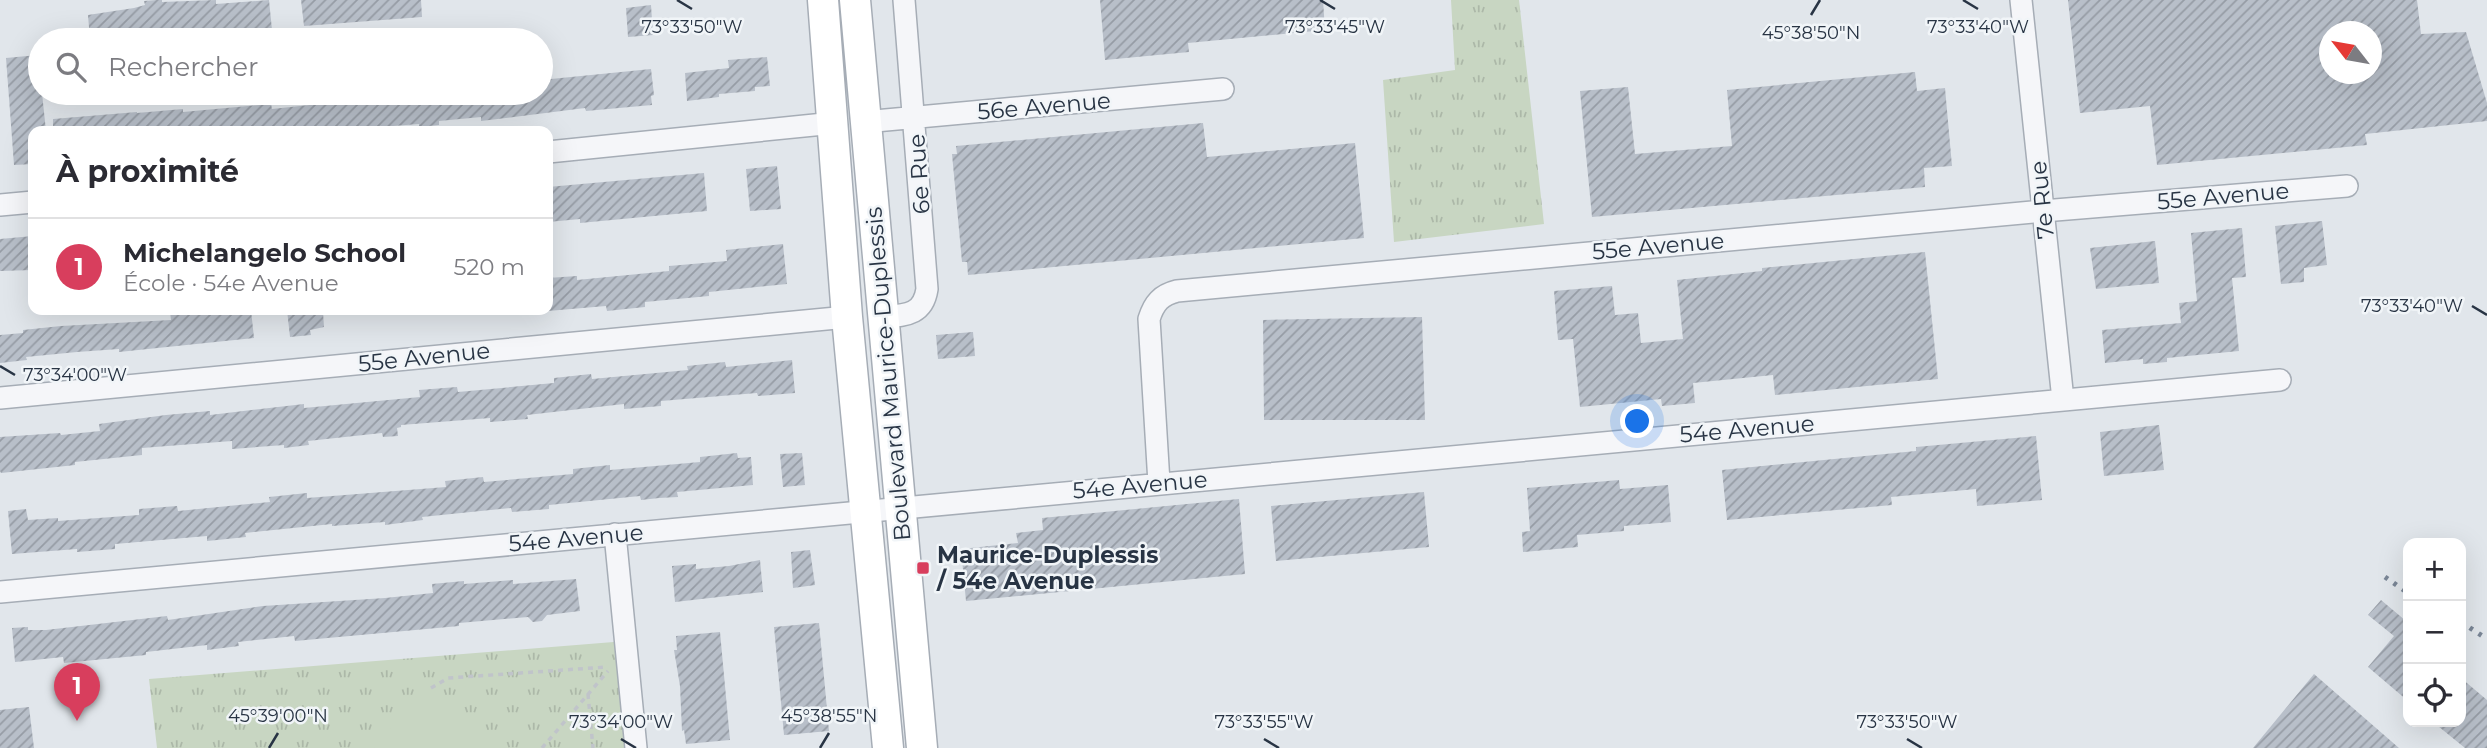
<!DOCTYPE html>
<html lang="fr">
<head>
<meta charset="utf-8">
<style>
	body { margin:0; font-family:Montserrat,sans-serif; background:#f2f2f3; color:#2b2b33 }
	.controls { position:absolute; right:21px; bottom:21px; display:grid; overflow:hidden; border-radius:14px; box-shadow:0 7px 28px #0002 }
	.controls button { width:63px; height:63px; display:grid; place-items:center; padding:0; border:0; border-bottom:2px solid #e1e1e2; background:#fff; color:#2b2b33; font:35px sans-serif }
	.compass { position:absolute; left:2319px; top:21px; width:63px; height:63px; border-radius:50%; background:#fff; box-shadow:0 7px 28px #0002; rotate:301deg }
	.you { position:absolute; left:1638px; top:422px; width:24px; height:24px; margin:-18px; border:5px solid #fff; border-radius:50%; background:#1a73e8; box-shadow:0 0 0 10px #1a73e833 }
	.badge { display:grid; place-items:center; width:46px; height:46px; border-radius:50%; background:#d83e5d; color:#fff; font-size:23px; font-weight:700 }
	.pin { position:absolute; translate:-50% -58px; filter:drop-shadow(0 2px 4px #0008) }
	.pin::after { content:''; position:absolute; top:37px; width:24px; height:21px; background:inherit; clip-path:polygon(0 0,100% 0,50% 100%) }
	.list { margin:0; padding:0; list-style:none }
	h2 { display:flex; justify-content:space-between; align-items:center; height:91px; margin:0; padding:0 28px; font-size:30px }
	h2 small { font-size:23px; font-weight:400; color:#7c7c81 }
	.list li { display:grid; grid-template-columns:46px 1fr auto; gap:21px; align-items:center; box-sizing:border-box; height:98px; padding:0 28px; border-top:2px solid #e1e1e2 }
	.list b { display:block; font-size:26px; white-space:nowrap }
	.list p { margin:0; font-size:23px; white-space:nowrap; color:#7c7c81 }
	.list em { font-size:23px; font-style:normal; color:#7c7c81 }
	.icon { flex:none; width:38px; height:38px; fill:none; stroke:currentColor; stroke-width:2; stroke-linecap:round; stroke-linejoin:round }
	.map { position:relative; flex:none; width:2487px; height:748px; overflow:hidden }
	.search { position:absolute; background:#fff; box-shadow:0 7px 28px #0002; left:28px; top:28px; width:525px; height:77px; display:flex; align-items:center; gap:18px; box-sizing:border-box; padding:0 24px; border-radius:38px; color:#7c7c81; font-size:26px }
	.panel { position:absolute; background:#fff; box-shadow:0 7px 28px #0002; left:28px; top:126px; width:525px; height:189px; border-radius:14px }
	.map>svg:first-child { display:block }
</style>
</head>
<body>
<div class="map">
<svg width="2487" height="748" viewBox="0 0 2487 748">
	<defs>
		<pattern id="grass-tufts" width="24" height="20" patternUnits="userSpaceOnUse" patternTransform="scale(1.75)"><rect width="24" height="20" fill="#c8d6c2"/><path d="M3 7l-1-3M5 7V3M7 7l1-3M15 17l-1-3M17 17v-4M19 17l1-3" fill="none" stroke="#acb8a8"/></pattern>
		<pattern id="building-hatch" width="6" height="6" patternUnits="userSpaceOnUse" patternTransform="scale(1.75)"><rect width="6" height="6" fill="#b8bfc9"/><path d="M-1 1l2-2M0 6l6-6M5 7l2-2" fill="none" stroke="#969ca5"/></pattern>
	</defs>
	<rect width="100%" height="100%" fill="#e1e6eb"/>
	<!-- grass -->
	<path fill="url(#grass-tufts)" d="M1451,0H1519L1544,224L1394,242L1383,80L1455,70Z
		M626,641L636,748H157L149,679Z"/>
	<!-- pitch -->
	<path fill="#c8d6c2" d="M427,685L431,688L501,748H374Z"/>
	<!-- building -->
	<path fill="url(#building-hatch)" fill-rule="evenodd" d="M157,0H162V2L216,0V4L269,0L273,40H245L244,34L162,40H90L88,15L134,8L145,5L144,1Z
		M301,0H421L422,17L304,26Z
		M1100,0H1323L1325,30L1188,43L1189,52L1105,60Z
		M2068,0H2417L2421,34L2466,32L2487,103V121L2365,134L2367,145L2157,165L2150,106L2080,113ZM2329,32H2371V74H2329Z
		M651,5L653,35L628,37L626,8Z
		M38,55L46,131H33V164L14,165L6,58Z
		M767,57L770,86L755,87V91L719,94V97L687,101L685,73L729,68L728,60Z
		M651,69L654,95L651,96L652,105L586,111L585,108L481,121V117L439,121V125L419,127V124L328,131H53V119L137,112V113L183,109V112L271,104L272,109L347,101V98L372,95V93H541V80Z
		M1915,72L1917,91L1945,88L1952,166L1924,168L1925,187L1592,217L1580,91L1628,87L1635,154L1732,146L1727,90Z
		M1203,123L1207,157L1355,143L1364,238L968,275L967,262H962L952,154H957L956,146Z
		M777,166L781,209L750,211L746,169Z
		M704,173L707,211L580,223V219L548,222V187Z
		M2322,221L2327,265L2304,268V282L2281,284L2275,226Z
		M2242,228L2246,277L2232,278L2239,351L2167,358V362L2143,364V359L2105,363L2102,330L2181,323L2179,303L2197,301L2191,233Z
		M33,236V270L0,271V239Z
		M2155,241L2159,283L2096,289L2090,248Z
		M783,244L787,284L709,292V296L645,302V307L607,311L606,306L548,311V278L577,276V280L669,271V266L727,261L726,250Z
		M1925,252L1938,379L1775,395L1773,375L1693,383L1695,403L1662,406L1661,399L1580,407L1573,339L1558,340L1554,291L1612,286L1615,315L1638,313L1641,343L1683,339L1677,280L1762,271V268Z
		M197,310H251L254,338L119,352V349L77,352L26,357L27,360L0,363V335L23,333V330L61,326L171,320L170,312Z
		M287,310H318V312H323L324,327L310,330L311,335L290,337Z
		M1422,317L1425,420H1264L1263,320Z
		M973,332L975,356L938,359L936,335Z
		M792,360L795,393L758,396L757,393L661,401V406L624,409V404L527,415L528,419L490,422V418L401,425V427L397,428L398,436L383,437L382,433L308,441L309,445L284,448V445L232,449V441L142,448V455L75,462V465L1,473L0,471V437L60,433L61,435L100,431L99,424L166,415L210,411V415L304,404V408L420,397L419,390L457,387L458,392L554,383V378L591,374L592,379L688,370L687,366L725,362L726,367Z
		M2159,425L2164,470L2104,476L2100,432Z
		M2036,436L2042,500L1977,506L1976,489L1891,497L1892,505L1727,520L1722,470L1916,451V447Z
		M737,453L738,458L751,457L753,485L677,492L678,497L659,498L641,500L640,496L549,505V509L512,512L511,508L422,517L423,520L385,525V522L332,526V524L245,533L246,537L227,539L207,541V536L115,544V549L77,552V549L12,554L8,511L26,509L28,520L58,518V521L139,515V509L177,506L178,511L270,502L269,497L307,493V498L446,487L445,481L483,477L484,482L573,474V469L610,465V470L700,462V457Z
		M802,453L805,485L783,487L780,454Z
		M1619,480L1620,489L1668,485L1671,522L1624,526V531L1577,535L1578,547L1523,552L1522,532L1530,531L1527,488Z
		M1424,492L1429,547L1276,561L1271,506Z
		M1239,499L1245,574L966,601L961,549L1018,543L1016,533L1043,530L1042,518Z
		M810,550L815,585L793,588L791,552Z
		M760,560L763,592L675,602L672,566L696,564V569L729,566Z
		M576,579L580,611L547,615L542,621L533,622L528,617L459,623V626L295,641L294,636L238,642L239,646L207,650V645L146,652V655L64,663L63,657L15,662L12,628L28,627V630H46L167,616L168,620L263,606L385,598L433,593L432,584L464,581V584L513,580V584Z
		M2381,600L2406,621L2408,619V701L2368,667L2394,636L2368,615Z
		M819,623L829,731L784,735L774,627Z
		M720,632L730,740L686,744L684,730L682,731L680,686L674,650H677L676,636Z
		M2314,674L2399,748H2253Z
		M2461,678L2487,700V748H2465L2433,722H2461Z
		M29,707L34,748H0V710Z"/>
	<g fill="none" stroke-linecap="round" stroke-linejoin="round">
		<defs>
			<path id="street" d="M2021,0L2063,400
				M864,122L1223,89
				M548,152L834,123
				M0,205L33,202
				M884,317C906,315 923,315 927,289L904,0
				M0,398L847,317
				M1159,483L1149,319C1154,303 1161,295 1177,291L2043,211L2347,186
				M615,534L636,748
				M0,592L2280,380"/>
			<path id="secondary" d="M823,0L847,317L888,748
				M855,0L922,748"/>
		</defs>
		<!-- street casing -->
		<use href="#street" stroke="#a6adb6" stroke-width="24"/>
		<!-- secondary casing -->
		<use href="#secondary" stroke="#a6adb6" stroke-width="33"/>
		<!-- path -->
		<path stroke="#c0c4ca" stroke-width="3.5" stroke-dasharray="5 5" stroke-linecap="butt" d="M431,688L448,678L607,667
			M588,694L593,748
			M542,748L608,671"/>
		<!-- street -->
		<use href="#street" stroke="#f5f6f9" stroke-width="21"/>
		<!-- secondary -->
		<use href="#secondary" stroke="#fff" stroke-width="30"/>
		<!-- rail -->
		<path stroke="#7a8696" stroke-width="5" stroke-dasharray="3.5 7" stroke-linecap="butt" d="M2385,577L2408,593
			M2461,622L2487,639"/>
	</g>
	<!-- ticks -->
	<path fill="none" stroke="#283444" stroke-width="2.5" d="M677,0L692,9M1320,0L1335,9M1963,0L1978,9M1811,15L1820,0M2472,306L2487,315M0,366L15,375M621,739L636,748M1264,739L1279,748M1907,739L1922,748M269,748L278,733M820,748L829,733"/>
	<!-- markers -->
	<rect fill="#d83e5d" stroke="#f1f5f8" stroke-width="2.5" x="916" y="561" width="14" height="14" rx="3.5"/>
	<g text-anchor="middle" stroke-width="5" stroke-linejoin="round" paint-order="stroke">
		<!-- street labels -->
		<g font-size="23" fill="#283444" stroke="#f1f5f8">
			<text transform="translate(1044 106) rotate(-5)" y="8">56e Avenue</text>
			<text transform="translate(919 174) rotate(-94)" y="8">6e Rue</text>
			<text transform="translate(2223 196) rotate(-5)" y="8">55e Avenue</text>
			<text transform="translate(2042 200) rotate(-96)" y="8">7e Rue</text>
			<text transform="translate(1658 246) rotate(-5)" y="8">55e Avenue</text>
			<text transform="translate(424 357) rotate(-6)" y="8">55e Avenue</text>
			<text transform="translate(888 374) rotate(-95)" y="8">Boulevard Maurice-Duplessis</text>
			<text transform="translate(1747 429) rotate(-5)" y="8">54e Avenue</text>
			<text transform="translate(1140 485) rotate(-5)" y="8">54e Avenue</text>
			<text transform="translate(576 538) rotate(-5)" y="8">54e Avenue</text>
		</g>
		<!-- poi labels -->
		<g font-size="23" font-weight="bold" fill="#283444" stroke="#f1f5f8" text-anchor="start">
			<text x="937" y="563">Maurice-Duplessis<tspan x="937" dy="26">/ 54e Avenue</tspan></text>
		</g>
	</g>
	<g font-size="18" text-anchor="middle" fill="#283444" stroke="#f1f5f8" stroke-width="5" stroke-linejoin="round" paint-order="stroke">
		<text x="692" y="33">73°33'50"W</text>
		<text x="1335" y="33">73°33'45"W</text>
		<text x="1978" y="33">73°33'40"W</text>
		<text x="1811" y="39">45°38'50"N</text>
		<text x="2412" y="312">73°33'40"W</text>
		<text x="75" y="381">73°34'00"W</text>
		<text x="278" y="722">45°39'00"N</text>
		<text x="829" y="722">45°38'55"N</text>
		<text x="621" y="728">73°34'00"W</text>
		<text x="1264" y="728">73°33'55"W</text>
		<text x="1907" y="728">73°33'50"W</text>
	</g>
</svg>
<div class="controls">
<button>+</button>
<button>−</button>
<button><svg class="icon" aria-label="locate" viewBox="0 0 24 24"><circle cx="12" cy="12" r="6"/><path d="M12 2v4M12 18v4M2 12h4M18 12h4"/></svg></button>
</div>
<svg class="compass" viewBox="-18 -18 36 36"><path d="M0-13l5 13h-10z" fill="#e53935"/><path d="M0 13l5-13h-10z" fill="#7c7c81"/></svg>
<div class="you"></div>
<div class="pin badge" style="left:77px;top:721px">1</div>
<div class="search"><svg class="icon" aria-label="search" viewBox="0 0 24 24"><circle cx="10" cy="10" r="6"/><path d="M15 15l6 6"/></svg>Rechercher</div>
<section class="panel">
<h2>À proximité<small></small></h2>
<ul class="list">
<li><span class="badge">1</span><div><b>Michelangelo School</b><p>École · 54e Avenue</p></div><em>520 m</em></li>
</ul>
</section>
</div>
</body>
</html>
